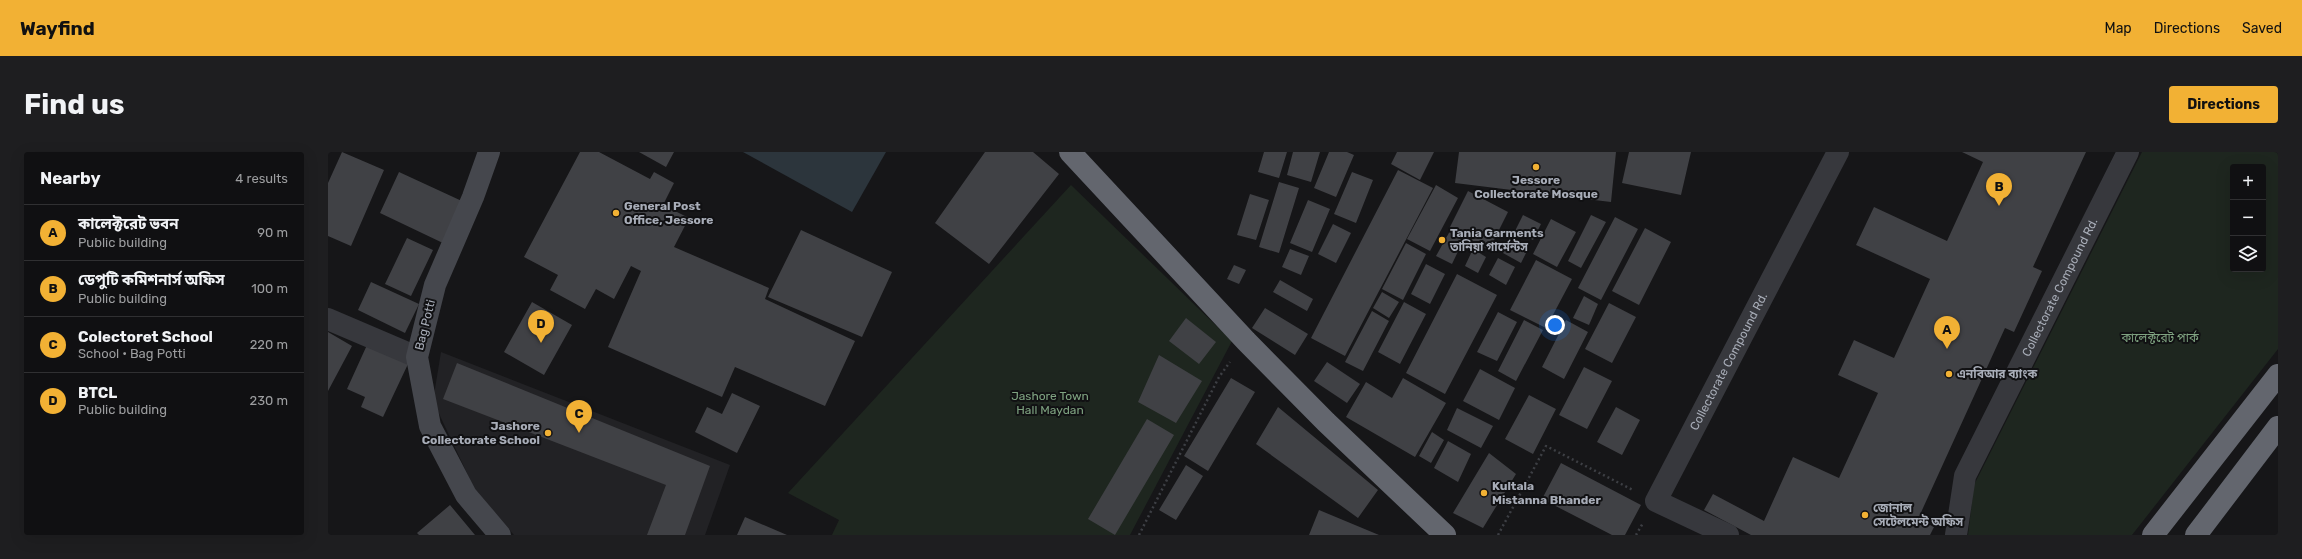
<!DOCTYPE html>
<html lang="en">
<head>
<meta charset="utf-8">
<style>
	body { margin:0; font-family:Rubik,"Noto Sans Bengali",sans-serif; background:#1e1e20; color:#f1f3f6 }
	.controls { position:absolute; right:12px; top:12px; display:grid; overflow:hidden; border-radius:4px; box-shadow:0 4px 16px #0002 }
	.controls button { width:36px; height:36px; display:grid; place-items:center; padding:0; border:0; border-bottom:1px solid #303032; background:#101012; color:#f1f3f6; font:20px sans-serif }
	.you { position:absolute; left:1227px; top:173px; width:14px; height:14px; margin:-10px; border:3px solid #fff; border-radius:50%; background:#1a73e8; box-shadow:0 0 0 6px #1a73e833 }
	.badge { display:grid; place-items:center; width:26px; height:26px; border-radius:50%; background:#f2b134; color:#111; font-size:13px; font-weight:700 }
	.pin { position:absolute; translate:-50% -33px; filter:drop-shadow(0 1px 2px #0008) }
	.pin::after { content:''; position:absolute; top:21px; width:14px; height:12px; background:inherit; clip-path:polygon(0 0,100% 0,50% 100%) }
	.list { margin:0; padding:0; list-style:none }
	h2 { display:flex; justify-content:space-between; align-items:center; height:52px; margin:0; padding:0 16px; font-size:17px }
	h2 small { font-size:13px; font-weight:400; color:#9c9d9f }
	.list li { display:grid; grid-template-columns:26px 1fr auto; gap:12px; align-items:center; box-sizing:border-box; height:56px; padding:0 16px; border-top:1px solid #303032 }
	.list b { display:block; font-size:15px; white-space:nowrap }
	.list p { margin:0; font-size:13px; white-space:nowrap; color:#9c9d9f }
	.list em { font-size:13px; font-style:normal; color:#9c9d9f }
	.icon { flex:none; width:22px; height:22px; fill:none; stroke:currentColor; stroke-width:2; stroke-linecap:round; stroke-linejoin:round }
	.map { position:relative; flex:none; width:1950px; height:383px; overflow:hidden; border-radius:4px }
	header { display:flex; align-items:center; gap:24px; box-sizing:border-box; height:56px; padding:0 20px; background:#f2b134; color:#111 }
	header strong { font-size:19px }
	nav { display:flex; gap:22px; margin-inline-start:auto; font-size:14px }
	.intro { display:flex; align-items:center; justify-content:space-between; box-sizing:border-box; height:96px; padding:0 24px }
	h1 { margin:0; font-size:28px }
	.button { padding:10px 18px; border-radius:4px; background:#f2b134; color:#111; font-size:14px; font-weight:700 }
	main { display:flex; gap:24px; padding:0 24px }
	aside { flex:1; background:#101012; border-radius:4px; box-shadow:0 4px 16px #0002 }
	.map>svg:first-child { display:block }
</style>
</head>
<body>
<header>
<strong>Wayfind</strong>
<nav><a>Map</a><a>Directions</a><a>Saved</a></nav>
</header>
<div class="intro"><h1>Find us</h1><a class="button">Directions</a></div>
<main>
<aside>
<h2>Nearby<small>4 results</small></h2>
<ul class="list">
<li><span class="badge">A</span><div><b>কালেক্টরেট ভবন</b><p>Public building</p></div><em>90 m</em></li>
<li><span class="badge">B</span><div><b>ডেপুটি কমিশনার্স অফিস</b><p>Public building</p></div><em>100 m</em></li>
<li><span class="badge">C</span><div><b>Colectoret School</b><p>School · Bag Potti</p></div><em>220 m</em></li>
<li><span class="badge">D</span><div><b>BTCL</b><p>Public building</p></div><em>230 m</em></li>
</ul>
</aside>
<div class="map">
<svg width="1950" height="383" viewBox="0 0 1950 383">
	<rect width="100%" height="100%" fill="#161618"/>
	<!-- built -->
	<path fill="#222225" d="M113,200L402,313L377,383H186L146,336L105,249Z"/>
	<!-- green -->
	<path fill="#1e261f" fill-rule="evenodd" d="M1814,0H1950V197L1804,383H1640L1646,333ZM1905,15H1935V117H1905Z
		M743,33L904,189L802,383H504L511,368L460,341Z"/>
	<!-- water -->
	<path fill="#2c353c" d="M415,0H558L524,60Z"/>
	<!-- building -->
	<path fill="#404145" d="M14,0L56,18L23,94L0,84V31Z
		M252,0H271L322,27L326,20L346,31L335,53L361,66L346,95L441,136L437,147L527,189L497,254L407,215L394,245L280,195L313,119L303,114L286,147L268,137L257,157L222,138L230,123L196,105Z
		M311,0H346L338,15Z
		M657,0H705L731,22L661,112L607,71Z
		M936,0H959L951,26L930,20Z
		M965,0H992L983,30L959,23Z
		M1001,0H1019L1026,3L1008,45L986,36Z
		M1069,0H1106L1092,28L1063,12Z
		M1131,0H1288L1283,50L1127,31Z
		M1301,0H1363L1353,43L1294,31Z
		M1634,0H1758L1705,115L1714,119L1686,180L1677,176L1590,367L1606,375L1602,383H1423L1376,358L1385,342L1436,369L1465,305L1511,326L1550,241L1510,223L1526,188L1566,206L1602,127L1528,93L1546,55L1619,89L1655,10Z
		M1070,18L1105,36L1017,204L983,186Z
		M71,20L136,50L117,92L52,61Z
		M1024,20L1045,28L1028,71L1006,62Z
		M951,30L971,36L951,101L931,95Z
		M1108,33L1130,46L1102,99L1079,87Z
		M1140,39L1180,60L1161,98L1121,77Z
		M922,42L941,48L928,88L909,83Z
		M980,48L1002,57L984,100L962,91Z
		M1195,63L1213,72L1205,88L1187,79Z
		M1263,63L1278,70L1253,116L1240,109Z
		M1287,65L1310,77L1273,148L1250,136Z
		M1223,67L1248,80L1229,115L1205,102Z
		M1005,72L1023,81L1008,111L990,102Z
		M1317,76L1343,90L1311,153L1284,139Z
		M473,78L564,120L534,185L440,145Z
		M1122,79L1136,87L1124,112L1108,104Z
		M79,86L105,98L83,144L57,132Z
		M1183,86L1201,95L1193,111L1175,101Z
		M1078,91L1098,102L1075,148L1054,137Z
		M962,97L981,104L973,123L954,115Z
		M1145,97L1158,105L1150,121L1137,114Z
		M1170,106L1187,115L1178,133L1161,123Z
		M1208,108L1244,127L1218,176L1182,158Z
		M1098,112L1117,122L1102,152L1083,142Z
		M906,113L918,118L911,132L899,127Z
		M1129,122L1169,143L1117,242L1078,221Z
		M952,128L985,147L979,159L945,140Z
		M43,130L91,152L77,181L30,158Z
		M1054,140L1071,150L1061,166L1045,156Z
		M1256,144L1270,152L1261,173L1245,166Z
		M204,150L244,173L216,223L176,200Z
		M1076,150L1098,162L1072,212L1050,200Z
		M1281,151L1308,165L1284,211L1257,197Z
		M937,156L980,182L967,203L924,176Z
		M1044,159L1061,169L1035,219L1017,210Z
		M1170,160L1189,170L1169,209L1149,200Z
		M858,166L888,190L871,212L841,189Z
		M1196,168L1215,178L1188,229L1170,219Z
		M1238,168L1260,180L1236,227L1214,215Z
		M0,180L24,194L0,239Z
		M39,193L80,212L55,265L33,255L37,245L19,237Z
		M831,203L874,229L848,271L810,250Z
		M999,210L1032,232L1019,251L986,229Z
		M129,211L382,314L357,383H319L338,333L115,247Z
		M1256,215L1284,229L1259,277L1231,263Z
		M1152,217L1187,236L1171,268L1135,249Z
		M903,226L927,240L880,319L856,304Z
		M1075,226L1118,251L1087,305L1018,265L1038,230L1064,246Z
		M404,241L432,254L409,301L367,280L379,255L394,262Z
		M1201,243L1228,257L1205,302L1177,287Z
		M950,255L1050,338L1030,366L928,292Z
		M1288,255L1312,268L1294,303L1269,290Z
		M1129,256L1165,274L1153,296L1119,278Z
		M819,267L846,283L787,383L760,367Z
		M1104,280L1116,288L1103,311L1091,304Z
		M1120,289L1143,302L1130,330L1106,316Z
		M1161,301L1188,322L1155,376L1125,361Z
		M1233,311L1313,353L1297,383H1284L1214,347Z
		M858,313L875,324L848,368L831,358Z
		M122,353L147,383H91L89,381Z
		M991,358L1051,383H981Z
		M417,365L459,383H409Z"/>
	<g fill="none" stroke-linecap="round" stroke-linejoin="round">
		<!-- path -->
		<path stroke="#3d3f44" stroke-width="2.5" stroke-dasharray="2 3" stroke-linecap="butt" d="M811,383L891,225L902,210
			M1170,383L1218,294L1305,338
			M1308,383L1315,371"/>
		<!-- street -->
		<g stroke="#37383d" stroke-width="22">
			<path d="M0,167L89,205"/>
			<path id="s1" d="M1400,383L1328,349L1510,0"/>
			<path id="s2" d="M1628,383L1637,324L1800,0"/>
		</g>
		<!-- secondary -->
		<path stroke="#45474d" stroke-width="22" d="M161,0L145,45L107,133L89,205L102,274L138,343L172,383"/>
		<!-- highway -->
		<path stroke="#63666e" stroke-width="22" d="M742,0L918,189L998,270L1117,383
			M1825,383L1950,223
			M1868,383L1950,275"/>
	</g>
	<!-- markers -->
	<g fill="#f2b134" stroke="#111113" stroke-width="1.5">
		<circle cx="1208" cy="15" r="4"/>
		<circle cx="288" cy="61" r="4"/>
		<circle cx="1114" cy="88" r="4"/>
		<circle cx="1621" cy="222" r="4"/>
		<circle cx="220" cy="281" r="4"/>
		<circle cx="1156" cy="341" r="4"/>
		<circle cx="1537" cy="363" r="4"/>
	</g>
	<g text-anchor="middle" stroke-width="4" stroke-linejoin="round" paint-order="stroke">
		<!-- poi labels -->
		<g font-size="12" font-weight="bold" fill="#a8adb8" stroke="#111113" text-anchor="start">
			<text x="1208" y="32" text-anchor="middle">Jessore<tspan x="1208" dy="14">Collectorate Mosque</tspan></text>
			<text x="296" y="58">General Post<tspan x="296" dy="14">Office, Jessore</tspan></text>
			<text x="1122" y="85">Tania Garments<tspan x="1122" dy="14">তানিয়া গার্মেন্টস</tspan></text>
			<text x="1629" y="226">এনবিআর ব্যাংক</text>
			<text x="212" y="278" text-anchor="end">Jashore<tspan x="212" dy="14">Collectorate School</tspan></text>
			<text x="1164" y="338">Kultala<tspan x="1164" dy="14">Mistanna Bhander</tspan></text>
			<text x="1545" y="360">জোনাল<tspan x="1545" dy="14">সেটেলমেন্ট অফিস</tspan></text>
		</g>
		<!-- street labels -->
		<g font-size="12" fill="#a8adb8" stroke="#111113">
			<text dy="4" stroke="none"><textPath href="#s2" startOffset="271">Collectorate Compound Rd.</textPath></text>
			<text transform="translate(97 173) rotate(-76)" y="4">Bag Potti</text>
			<text dy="4" stroke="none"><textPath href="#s1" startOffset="237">Collectorate Compound Rd.</textPath></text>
		</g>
		<!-- park labels -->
		<g font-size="12" fill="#7fa381" stroke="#111113">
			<text x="1832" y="190">কালেক্টরেট পার্ক</text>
			<text x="722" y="248">Jashore Town<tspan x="722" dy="14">Hall Maydan</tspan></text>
		</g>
	</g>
</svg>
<div class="controls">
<button>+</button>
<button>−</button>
<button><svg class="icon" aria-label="layers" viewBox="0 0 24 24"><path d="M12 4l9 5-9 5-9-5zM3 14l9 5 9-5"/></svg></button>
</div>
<div class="you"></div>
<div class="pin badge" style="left:1619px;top:197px">A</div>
<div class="pin badge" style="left:1671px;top:54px">B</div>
<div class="pin badge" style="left:251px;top:281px">C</div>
<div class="pin badge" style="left:213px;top:191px">D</div>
</div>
</main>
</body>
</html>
